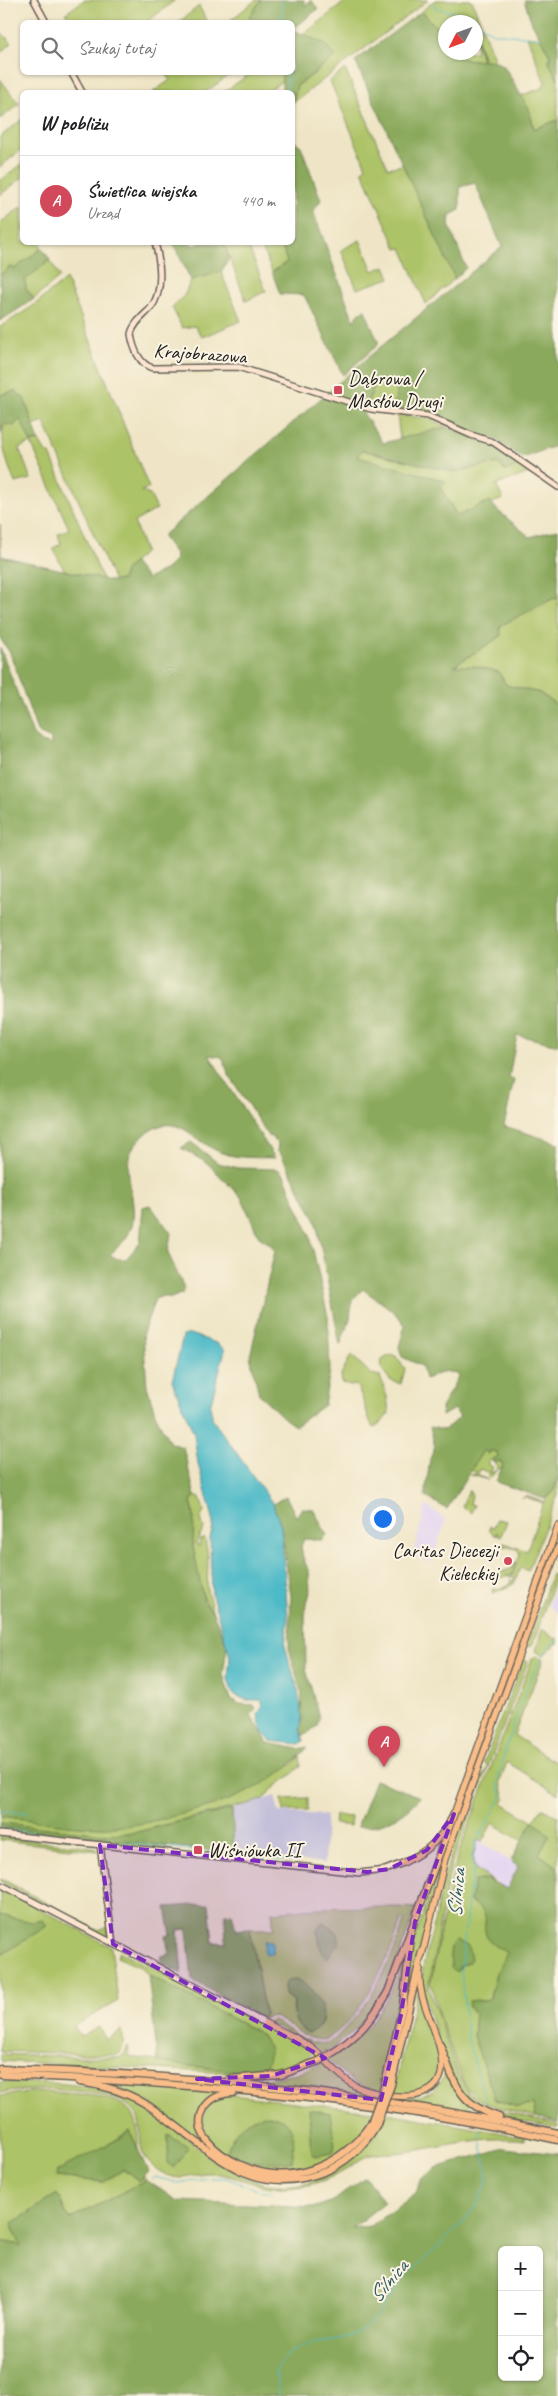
<!DOCTYPE html>
<html lang="pl">
<head>
<meta charset="utf-8">
<style>
	body { margin:0; font-family:Caveat,sans-serif; background:#f2f2f2; color:#202124 }
	.controls { position:absolute; right:15px; bottom:15px; display:grid; overflow:hidden; border-radius:8px; box-shadow:0 1px 4px #0004 }
	.controls button { width:45px; height:45px; display:grid; place-items:center; padding:0; border:0; border-bottom:1px solid #e0e0e0; background:#fff; color:#202124; font:25px sans-serif }
	.compass { position:absolute; left:438px; top:15px; width:45px; height:45px; border-radius:50%; background:#fff; box-shadow:0 1px 4px #0004; rotate:228deg }
	.you { position:absolute; left:382px; top:1518px; width:18px; height:18px; margin:-12px; border:4px solid #fff; border-radius:50%; background:#1a73e8; box-shadow:0 0 0 8px #1a73e833 }
	.badge { display:grid; place-items:center; width:32px; height:32px; border-radius:50%; background:#d1495b; color:#fff; font-size:16px; font-weight:700 }
	.pin { position:absolute; translate:-50% -41px; filter:drop-shadow(0 1px 2px #0008) }
	.pin::after { content:''; position:absolute; top:26px; width:18px; height:15px; background:inherit; clip-path:polygon(0 0,100% 0,50% 100%) }
	.list { margin:0; padding:0; list-style:none }
	h2 { display:flex; justify-content:space-between; align-items:center; height:65px; margin:0; padding:0 20px; font-size:21px }
	h2 small { font-size:16px; font-weight:400; color:#757577 }
	.list li { display:grid; grid-template-columns:32px 1fr auto; gap:15px; align-items:center; box-sizing:border-box; height:90px; padding:0 20px; border-top:1px solid #e0e0e0 }
	.list b { display:block; font-size:19px; white-space:nowrap }
	.list p { margin:0; font-size:16px; white-space:nowrap; color:#757577 }
	.list em { font-size:16px; font-style:normal; color:#757577 }
	.icon { flex:none; width:28px; height:28px; fill:none; stroke:currentColor; stroke-width:2; stroke-linecap:round; stroke-linejoin:round }
	.map { position:relative; flex:none; width:558px; height:2396px; overflow:hidden }
	.search { position:absolute; background:#fff; box-shadow:0 1px 4px #0004; left:20px; top:20px; width:275px; height:55px; display:flex; align-items:center; gap:12px; box-sizing:border-box; padding:0 18px; border-radius:8px; color:#757577; font-size:19px }
	.panel { position:absolute; background:#fff; box-shadow:0 1px 4px #0004; left:20px; top:90px; width:275px; height:155px; border-radius:8px }
	.map>svg:first-child { display:block }
</style>
</head>
<body>
<div class="map">
<svg width="558" height="2396" viewBox="0 0 558 2396">
	<rect width="100%" height="100%" fill="#fcf5e5"/>
	<filter id="ink" filterUnits="userSpaceOnUse"><feTurbulence type="fractalNoise" baseFrequency=".02" numOctaves="2"/><feDisplacementMap in="SourceGraphic" scale="10" xChannelSelector="R" yChannelSelector="G"/><feConvolveMatrix kernelMatrix="1 2 1 2 8 2 1 2 1" color-interpolation-filters="sRGB"/></filter>
	<filter id="wash" filterUnits="userSpaceOnUse"><feTurbulence type="fractalNoise" baseFrequency=".0096" numOctaves="4" result="noise"/><feDisplacementMap in="SourceGraphic" scale="20" xChannelSelector="R" yChannelSelector="G"/><feGaussianBlur stdDeviation="1.12" result="paint"/><feColorMatrix in="noise" values="0 0 0 0 0 0 0 0 0 0 0 0 0 0 0 0 0 1.4 0 .05"/><feComposite in="paint" operator="in"/></filter>
	<g filter="url(#wash)">
		<rect width="100%" height="100%" fill="#efe5c6"/>
		<!-- built -->
		<path fill="#e2d4f3" d="M426,1505L446,1520L431,1562L413,1556Z
			M558,1575V1613L548,1605Z
			M478,1840L518,1867L507,1889L476,1869L473,1856Z"/>
		<!-- industrial -->
		<path fill="#c5c0da" d="M275,1796L279,1812L326,1815L324,1863L234,1853L232,1809Z"/>
		<!-- green -->
		<path fill="#adc368" stroke="#647042" fill-rule="evenodd" d="M84,0H175L147,22H70L66,13Z
			M256,0H261L249,17L254,22H228Z
			M347,0H428L293,103L297,86L318,71L324,43L303,35Z
			M435,0H472L495,61L484,60L476,37V22H446L445,47L439,31L422,11Z
			M199,6L207,22H179Z
			M0,31L12,43L0,53Z
			M527,36L541,38L550,56L549,62L558,80V120L534,129L529,109L520,96L542,88L545,83Z
			M476,40L482,61L449,57L448,53L476,52Z
			M345,69L388,168L403,165L455,278L426,304L402,248L397,249L362,170L366,167L330,81Z
			M165,73V72L232,73L206,92H153L170,80Z
			M251,73H282V81L267,92H224Z
			M0,79L19,104L0,119Z
			M22,119V149L0,167V137Z
			M22,164V178L0,195V181Z
			M22,206V242L39,243L42,248L14,270L11,266L0,275V223Z
			M360,240L373,271L385,266L390,278L357,289L341,250Z
			M224,243H247L266,291L246,301Z
			M260,243H281L287,262L272,272Z
			M50,260L60,277L34,299L26,289L25,280Z
			M221,272L241,321L202,337L195,326L182,328L172,307L184,296L191,280Z
			M66,279L149,488L141,491L150,495L157,509L134,522L145,552L125,571L122,580L114,581L44,422L33,426L24,398L0,395V327L33,306Z
			M392,379L397,391L393,410L366,405L377,380Z
			M325,395L362,450L454,472L498,463L523,465L532,472L496,485L503,499L457,516L440,487L446,481L357,458Z
			M397,415L428,418L447,427L400,439Z
			M20,418L31,443L39,441L45,451L50,454L103,580L64,570L53,548L61,544L58,534L69,529L31,443L19,448L31,479L15,483C7,462 0,446 4,424Z
			M174,526L530,611L554,598L558,600V706L540,693L506,685L453,666L501,636L500,626L523,613L411,588L170,529Z
			M351,1355L371,1374L380,1376L387,1397L389,1413L382,1422L373,1428C366,1413 364,1399 356,1385L350,1386L342,1383L341,1375Z
			M395,1355L405,1369L401,1384L390,1380L381,1368L382,1360L388,1356Z
			M484,1449L490,1453V1450L498,1453V1460L503,1465L502,1468L498,1469L495,1463L490,1460L487,1464L493,1467L490,1473L498,1470L490,1478L487,1476L489,1473L480,1469L477,1475L488,1480L473,1475L472,1477L471,1475L475,1474L476,1472L471,1470Z
			M558,1477V1494L528,1571L520,1568L514,1584L493,1593L494,1587L497,1590L512,1583L511,1580L514,1581L515,1578L512,1577L520,1554L517,1549L500,1545L504,1543L527,1551L543,1503L525,1497L522,1498L526,1496L544,1502L554,1491Z
			M469,1490L472,1496L470,1504L474,1505L471,1513L462,1506Z
			M195,1496L200,1498L204,1510L201,1518L204,1529L196,1543L199,1547L200,1540L205,1538L208,1556L207,1590L213,1613C199,1596 195,1568 193,1546C192,1530 196,1516 191,1501Z
			M497,1519L507,1521L501,1536H498L497,1532L496,1536L489,1530L490,1526L494,1527Z
			M513,1562H516L510,1578L509,1575L501,1578L498,1573L511,1569Z
			M552,1574L555,1576L533,1645L529,1647L527,1644Z
			M542,1629L555,1639L558,1638V1644L556,1643L543,1656L536,1651Z
			M536,1656L543,1660L514,1735L558,1764V1794L507,1762L500,1782L505,1798L502,1803L533,1822L522,1841L492,1823L482,1842L478,1840L473,1856L476,1869L493,1881L487,1879L482,1909L486,1916V1935L558,1922L496,1973L490,1998L487,2001H469V2008L475,2013L473,2035L495,2099L517,2107L533,2105L536,2117L491,2105L476,2097L468,2089L462,2079L438,2013L431,1982L439,1936L457,1857L532,1659Z
			M523,1660L528,1661L452,1862L442,1909L429,1989L458,2075L469,2093L478,2101L492,2108L558,2125V2128C535,2123 483,2117 468,2100C451,2080 423,2005 422,1980C422,1964 428,1947 432,1932C444,1875 458,1818 488,1767L484,1763Z
			M300,1756L301,1765C290,1779 272,1786 263,1800L133,1833L102,1834L0,1823V1816L105,1827L292,1765Z
			M308,1798V1811H284L282,1799Z
			M542,1808L557,1817L558,1815V1868L539,1854L549,1835L533,1822Z
			M335,1815L351,1817L350,1826L334,1824Z
			M0,1827L167,1845L166,1849L0,1831Z
			M0,1837L94,1847L98,1851L0,1840Z
			M446,1843H448L441,1863L405,2017L403,2016L413,1946Z
			M0,1878L99,1931L108,1927V1935L105,1937L0,1881Z
			M0,1887L111,1947L118,2001L74,2026L81,2037L99,2027L106,2040L122,2030C123,2040 126,2050 116,2055L0,2051Z
			M398,1907L416,1908C394,1969 384,2014 327,2052L324,2049L326,2053L323,2054L268,2022L274,2020C290,2030 315,2052 334,2040C342,2031 351,2023 358,2014C375,1995 399,1945 404,1920L401,1919C394,1948 374,1987 357,2011C349,2022 338,2031 328,2039C307,2044 290,2023 272,2016L264,2019V2011L250,1929H274L272,1912L316,1908ZM311,1991C319,1999 324,2012 321,2024L293,2011L294,2000L285,1995Z
			M119,1951L287,2037L313,2052L308,2058L283,2069L250,2074L0,2061V2054L119,2058L124,2055L128,2046L130,2057L213,2069L258,2032L148,1975L142,1968L117,1957Z
			M406,1954L403,1995L384,2082L378,2080L382,2084L381,2091C355,2086 346,2076 327,2059C369,2037 391,1997 406,1954Z
			M417,1991L440,2062L437,2079L434,2085L415,2095L393,2093Z
			M444,2060L464,2100L477,2113L392,2098C419,2098 447,2097 444,2060Z
			M324,2061L345,2081L380,2095L379,2097L325,2088L254,2081L297,2074Z
			M0,2082C42,2083 88,2081 127,2098C196,2129 240,2215 328,2175C355,2162 375,2140 387,2113L525,2137V2140C484,2135 446,2146 406,2152C393,2154 381,2152 368,2156C359,2159 351,2167 342,2172C332,2177 319,2183 307,2185C267,2195 248,2177 211,2173C198,2172 187,2179 174,2177C159,2174 142,2161 141,2145C140,2134 141,2121 135,2112C116,2085 29,2088 0,2093Z
			M100,2083L222,2091C141,2132 295,2239 373,2123H375C356,2151 332,2172 299,2176C232,2185 199,2136 149,2104C133,2094 117,2088 100,2083Z
			M30,2092C54,2093 116,2091 131,2112C139,2122 138,2138 138,2150L130,2131L56,2177L104,2182L124,2169L139,2181L144,2177L146,2180L69,2220L58,2195L13,2229L21,2245L0,2241V2096Z
			M232,2095L374,2111C365,2129 354,2144 338,2155C301,2182 240,2175 210,2141C199,2129 201,2107 217,2099C222,2097 227,2096 232,2095Z"/>
		<!-- forest -->
		<path fill="#8aa95c" stroke="#53623c" fill-rule="evenodd" d="M261,0H304L305,5L311,0L318,9L293,29L292,22H254L249,17Z
			M524,0H558V80L549,62L550,55L532,23Z
			M422,11L439,31L446,52L450,57L482,61L476,37L484,60L495,61L504,66L529,109L534,129L558,120V445L522,458L495,439L471,432L429,413L393,410L397,391L392,380H377L363,413L383,443L447,427L492,444L523,465L505,471L498,463L454,472L362,450L357,457L446,481L440,487L457,516L490,501L497,510L530,537L558,529V600L554,598L500,626L501,636L454,666H475L499,672L506,685L540,693L558,706V1045L517,1035L509,1077L514,1079L504,1126L558,1143V1477L554,1491L545,1499L496,1482L503,1465L500,1461L494,1462L492,1459L498,1457L497,1452L490,1450V1453L487,1454L484,1449L447,1509L425,1496L430,1459L435,1447L430,1427L444,1430L460,1417L454,1409L442,1416L441,1408L459,1375L445,1371L425,1379L422,1366L402,1357L399,1347L405,1325C392,1307 380,1303 363,1289L352,1300L350,1319L340,1345L316,1221L282,1156L277,1151L278,1145L272,1137L268,1136L229,1075L222,1057L209,1055L275,1158C257,1157 239,1159 222,1153C191,1141 175,1104 139,1140C112,1166 148,1209 126,1238C122,1244 115,1249 110,1255L118,1259H126L140,1243L143,1207L150,1205L171,1233L168,1253L184,1288L183,1293L171,1298L163,1296L155,1299L143,1333L147,1386L156,1416L170,1443L183,1447L195,1496L191,1501L194,1515L193,1546L204,1602L213,1613L227,1645L223,1675L231,1699L239,1704L254,1705L256,1709L251,1715L268,1743L299,1749L308,1747C271,1788 229,1802 178,1815C154,1821 131,1827 107,1827C72,1828 35,1820 0,1816V647L33,735L41,742L51,745V739L38,733L36,728L10,653L0,638V524L1,556L110,581L122,580L125,571L133,562L147,579C158,574 174,567 176,555L162,536L372,354L502,247L475,183L460,187V210L450,215L449,225L466,268L455,279L355,61Z
			M293,30L324,43L336,56L297,86L293,101L292,92H282V73L292,72Z
			M293,140L301,146L321,200L313,211L354,321L360,312L365,310L379,344L343,375L304,295L280,294L272,272L287,262L281,243L292,242Z
			M173,243H191L193,246L201,243H224L229,259L221,272L191,280Z
			M42,248L50,260L25,280L26,289L34,299L0,321V275L11,266L14,269Z
			M15,391L24,398L39,441L31,443L20,419L14,426L4,424L0,435V395Z
			M191,1142L218,1163L238,1168L278,1169L284,1175L310,1236L328,1317L330,1370L324,1405L295,1426L285,1419L259,1394L250,1356L275,1251L270,1244L259,1237L241,1197L207,1163L181,1148Z
			M286,1496L296,1517L302,1508L313,1509L327,1535L322,1540L304,1539L301,1546L303,1558L309,1572L310,1592L305,1611L306,1669L319,1717L317,1726L304,1736L300,1730L302,1695L289,1648L291,1596L281,1526L273,1504Z
			M375,1780L420,1797C402,1816 385,1827 357,1827Z
			M232,1809L234,1853L0,1827V1823L102,1834L133,1833Z
			M533,1821L550,1835L539,1854L558,1868V2123L536,2117L533,2105L517,2107L495,2100L473,2035L475,2013L469,2008L468,2001H487L490,1998L496,1973L507,1953C501,1949 491,1945 488,1939C478,1921 497,1917 470,1902L474,1881L487,1879L507,1889L518,1867L511,1861Z
			M209,1904L213,1942L226,1943L225,1914L232,1913L236,1930L250,1929L264,2011V2019L192,1980L187,1929L178,1930L182,1974L160,1962L161,1956L169,1955L166,1936L171,1935L166,1907Z
			M0,1915L32,1922L43,1920L47,1926L0,1956Z
			M322,1922C334,1927 338,1931 339,1944L327,1958L321,1949L317,1931Z
			M456,1941L468,1946L471,1959L467,1964L461,1965L458,1972L451,1968C451,1958 447,1947 456,1941Z
			M148,1975L258,2032C269,2042 273,2055 264,2069L233,2071L158,2062Z
			M295,1979C308,1983 329,2008 321,2023C319,2027 313,2031 309,2033C294,2028 293,2015 294,2001L285,1995L284,1985L288,1980Z
			M309,2109L330,2113L335,2146L333,2153L314,2156L312,2152Z
			M266,2115C295,2117 296,2137 292,2162C271,2161 244,2166 227,2152C231,2133 247,2117 266,2115Z
			M130,2131L148,2172L139,2181L124,2169L104,2182L56,2177L57,2171L124,2136Z
			M168,2135L189,2148L173,2168L168,2163Z
			M504,2148L558,2154V2396H0V2241L21,2245L13,2229V2223L57,2194L69,2220L146,2180L178,2201L316,2207L335,2200L365,2177L385,2202L352,2228L370,2226L416,2194L420,2180L436,2168ZM502,2250H539V2377H502Z"/>
		<!-- water -->
		<path fill="#4dbac7" stroke="#346b72" d="M191,1334L216,1343L225,1350L210,1406L213,1420L273,1504L281,1526L288,1619L285,1646L298,1691L302,1717L300,1730L304,1741L300,1744L271,1741L262,1732L258,1715L263,1705L261,1700H246L233,1694L228,1679L230,1657L212,1595L210,1538L213,1527V1518L198,1464L194,1434L172,1381L183,1336Z
			M265,1941H272V1954L264,1953Z"/>
		<g fill="none" stroke-linecap="round" stroke-linejoin="round">
			<!-- stream -->
			<path stroke="#4dbac7" stroke-width="1" d="M282,0V22
				M431,3L436,8L468,16L493,33L541,38
				M287,92L288,72
				M498,1779C505,1751 533,1650 558,1640
				M0,1811L28,1813
				M0,1829L192,1850
				M207,1852L265,1858
				M272,1859L291,1862
				M486,2101L468,2041L461,1972L468,1899L474,1870L472,1855L476,1842L502,1796L497,1783
				M480,2138L481,2131
				M211,2178H226L247,2186
				M152,2180L155,2177L178,2183L207,2178
				M250,2187L257,2189
				M260,2190L272,2192
				M279,2396C277,2384 273,2370 282,2360C303,2336 327,2345 352,2335C379,2323 388,2296 406,2277C429,2253 478,2216 486,2185C489,2174 483,2155 481,2143"/>
		</g>
	</g>
	<g filter="url(#ink)">
		<g fill="none" stroke-linecap="round" stroke-linejoin="round">
			<defs>
				<path id="secondary" d="M34,0L46,22
					M71,72L82,92
					M155,242C160,262 164,292 150,309C143,316 133,324 131,334C133,347 139,365 153,368L238,367L371,409L428,416L471,435L493,442L558,487
					M0,1834L360,1873L385,1870L403,1863
					M100,1845L113,1944
					M0,1884L265,2023"/>
				<path id="primary" d="M403,1863C431,1849 439,1841 454,1814L558,1526
					M422,1955L445,1859L558,1547
					M265,2023C283,2032 303,2040 318,2053C330,2064 341,2078 355,2086C381,2098 443,2108 442,2065C441,2030 416,2004 420,1969"/>
				<path id="highway" d="M440,2045C455,2082 457,2104 499,2117
					M329,2055C354,2040 374,2018 388,1992L454,1814
					M0,2069C188,2073 374,2094 558,2133
					M0,2075C187,2082 375,2099 558,2140
					M230,2079L281,2075L319,2061
					M79,2082C102,2085 124,2091 144,2103C201,2138 242,2200 318,2174C343,2166 364,2147 377,2124
					M385,2084L403,2005L410,1945
					M391,2085L422,1951
					M233,2093C207,2093 190,2119 207,2140C215,2151 228,2159 241,2165C289,2188 343,2166 371,2123"/>
			</defs>
			<!-- secondary casing -->
			<use href="#secondary" stroke="#666258" stroke-width="8"/>
			<!-- primary casing -->
			<use href="#primary" stroke="#666258" stroke-width="8"/>
			<!-- highway casing -->
			<use href="#highway" stroke="#666258" stroke-width="9"/>
			<!-- secondary -->
			<use href="#secondary" stroke="#fce5d0" stroke-width="5"/>
			<!-- primary -->
			<use href="#primary" stroke="#f8bd89" stroke-width="5.5"/>
			<!-- highway -->
			<use href="#highway" stroke="#f8bd89" stroke-width="6"/>
			<defs>
				<path id="highway-bridge" d="M319,2061L329,2055
					M371,2123L385,2084
					M377,2124L391,2085"/>
			</defs>
			<!-- highway-bridge casing -->
			<use href="#highway-bridge" stroke="#666258" stroke-width="9" stroke-linecap="butt"/>
			<!-- highway-bridge -->
			<use href="#highway-bridge" stroke="#f8bd89" stroke-width="6"/>
		</g>
	</g>
	<!-- marked area -->
	<path fill="#7b2cbf" fill-opacity="0.2" stroke="#7b2cbf" stroke-width="4" stroke-dasharray="10 6" stroke-linejoin="round" d="M454,1814L415,1922L401,2015L381,2100L197,2079L271,2076L325,2058L113,1944L100,1845L367,1872L389,1869L427,1850Z"/>
	<!-- markers -->
	<g fill="#d1495b" stroke="#fcf5e5" stroke-width="2">
		<rect x="333" y="385" width="10" height="10" rx="2.5"/>
		<circle cx="508" cy="1561" r="5"/>
		<rect x="193" y="1845" width="10" height="10" rx="2.5"/>
	</g>
	<g text-anchor="middle" stroke-width="4" stroke-linejoin="round" paint-order="stroke">
		<!-- street labels -->
		<g font-size="20" fill="#1c1c1c" stroke="#fcf5e5">
			<text transform="translate(200 353) rotate(4)" y="7">Krajobrazowa</text>
		</g>
		<!-- poi labels -->
		<g font-size="20" fill="#1c1c1c" stroke="#fcf5e5" text-anchor="start">
			<text x="348" y="385">Dąbrowa /<tspan x="348" dy="23">Masłów Drugi</tspan></text>
			<text x="498" y="1557" text-anchor="end">Caritas Diecezji<tspan x="498" dy="23">Kieleckiej</tspan></text>
			<text x="208" y="1857">Wiśniówka II</text>
		</g>
		<!-- water labels -->
		<g font-size="21" font-style="italic" fill="#305b60" stroke="#fcf5e5">
			<text transform="translate(456 1893) rotate(-85)" y="7">Silnica</text>
			<text transform="translate(388 2281) rotate(-50)" y="7">Silnica</text>
		</g>
	</g>
</svg>
<div class="controls">
<button>+</button>
<button>−</button>
<button><svg class="icon" aria-label="locate" viewBox="0 0 24 24"><circle cx="12" cy="12" r="6"/><path d="M12 2v4M12 18v4M2 12h4M18 12h4"/></svg></button>
</div>
<svg class="compass" viewBox="-18 -18 36 36"><path d="M0-13l5 13h-10z" fill="#e53935"/><path d="M0 13l5-13h-10z" fill="#757577"/></svg>
<div class="you"></div>
<div class="pin badge" style="left:384px;top:1767px">A</div>
<div class="search"><svg class="icon" aria-label="search" viewBox="0 0 24 24"><circle cx="10" cy="10" r="6"/><path d="M15 15l6 6"/></svg>Szukaj tutaj</div>
<section class="panel">
<h2>W pobliżu<small></small></h2>
<ul class="list">
<li><span class="badge">A</span><div><b>Świetlica wiejska</b><p>Urząd</p></div><em>440 m</em></li>
</ul>
</section>
</div>
</body>
</html>
